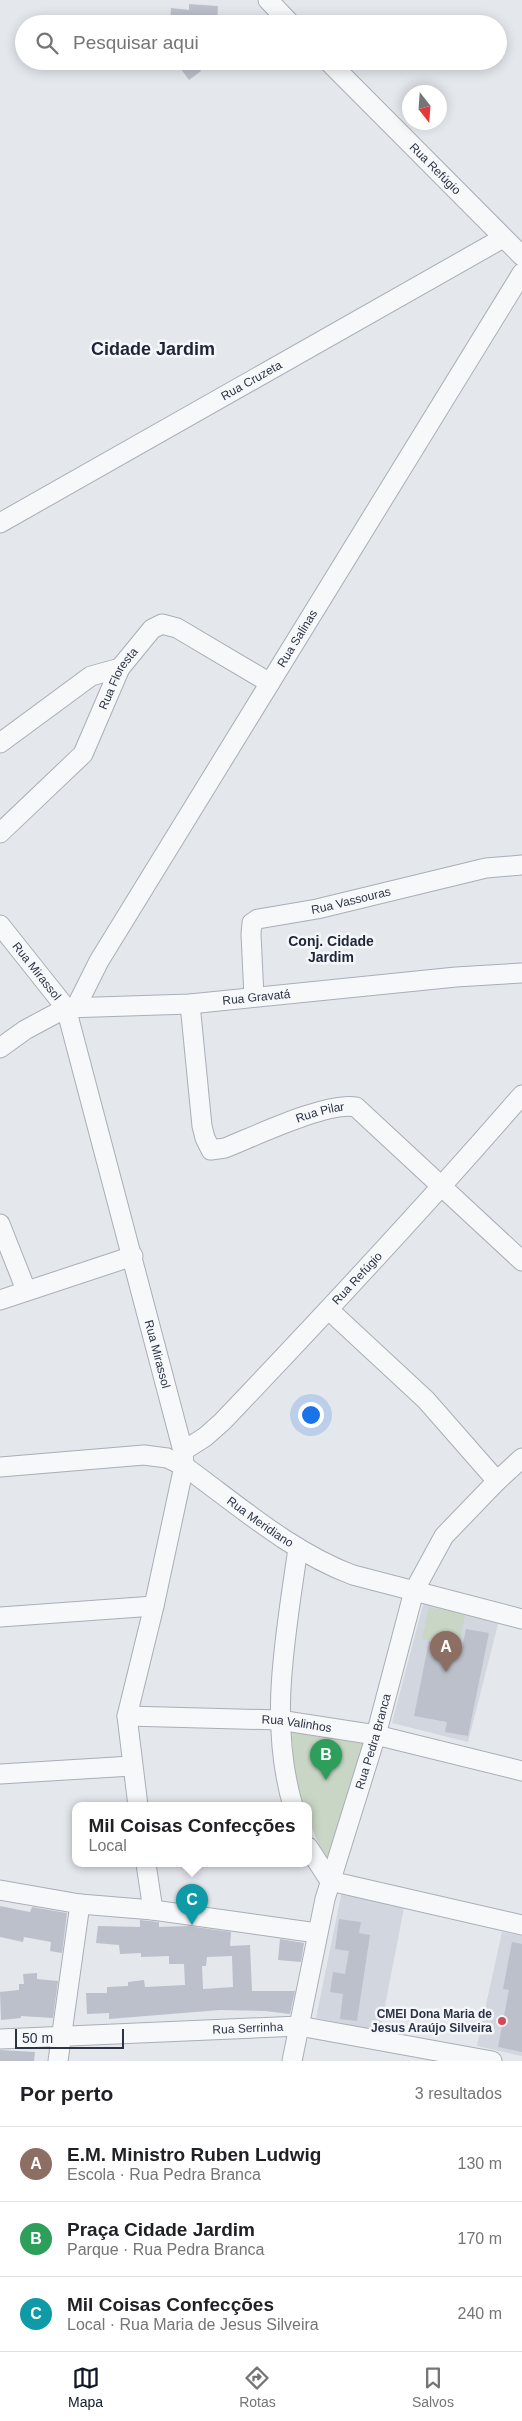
<!DOCTYPE html>
<html lang="pt">
<head>
<meta charset="utf-8">
<style>
	body { margin:0; font-family:Helvetica,sans-serif; background:#f2f2f2; color:#202124 }
	.compass { position:absolute; left:402px; top:85px; width:45px; height:45px; border-radius:50%; background:#fff; box-shadow:0 2px 12px #0003; rotate:163deg }
	.scale { position:absolute; left:15px; bottom:12px; width:109px; box-sizing:border-box; padding-left:5px; border:2px solid #2b3445; border-top:0; font-size:14px; line-height:18px; white-space:nowrap; color:#2b3445; -webkit-text-stroke:4px #f4f6f9; paint-order:stroke }
	.you { position:absolute; left:310px; top:1414px; width:18px; height:18px; margin:-12px; border:4px solid #fff; border-radius:50%; background:#1a73e8; box-shadow:0 0 0 8px #1a73e833 }
	.badge { display:grid; place-items:center; width:32px; height:32px; border-radius:50%; background:#111827; color:#fff; font-size:16px; font-weight:700 }
	.pin { position:absolute; translate:-50% -41px; filter:drop-shadow(0 1px 2px #0008) }
	.pin::after { content:''; position:absolute; top:26px; width:18px; height:15px; background:inherit; clip-path:polygon(0 0,100% 0,50% 100%) }
	.popup { position:absolute; left:72px; top:1802px; width:240px; height:65px; box-sizing:border-box; display:grid; place-content:center; border-radius:10px; background:#fff; filter:drop-shadow(0 1px 4px #0005); font-size:16px; white-space:nowrap; color:#757577 }
	.popup b { font-size:19px; color:#202124 }
	.popup::after { content:''; position:absolute; left:50%; top:100%; margin-left:-10px; border:10px solid transparent; border-top-color:#fff }
	.list { margin:0; padding:0; list-style:none }
	h2 { display:flex; justify-content:space-between; align-items:center; height:65px; margin:0; padding:0 20px; font-size:21px }
	h2 small { font-size:16px; font-weight:400; color:#757577 }
	.list li { display:grid; grid-template-columns:32px 1fr auto; gap:15px; align-items:center; box-sizing:border-box; height:75px; padding:0 20px; border-top:1px solid #e0e0e0 }
	.list b { display:block; font-size:19px; white-space:nowrap }
	.list p { margin:0; font-size:16px; white-space:nowrap; color:#757577 }
	.list em { font-size:16px; font-style:normal; color:#757577 }
	.icon { flex:none; width:28px; height:28px; fill:none; stroke:currentColor; stroke-width:2; stroke-linecap:round; stroke-linejoin:round }
	.map { position:relative; flex:none; width:522px; height:2061px; overflow:hidden }
	.search { position:absolute; background:#fff; box-shadow:0 2px 12px #0003; left:15px; right:15px; top:15px; height:55px; display:flex; align-items:center; gap:12px; box-sizing:border-box; padding:0 18px; border-radius:28px; color:#757577; font-size:19px }
	.sheet { height:290px; background:#fff }
	nav { display:flex; justify-content:space-around; align-items:center; box-sizing:border-box; height:70px; border-top:1px solid #e0e0e0; background:#fff; font-size:14px; color:#757577 }
	nav a { display:grid; justify-items:center; gap:2px }
	nav .on { color:#111827 }
	.map>svg:first-child { display:block }
</style>
</head>
<body>
<div class="map">
<svg width="522" height="2061" viewBox="0 0 522 2061">
	<rect width="100%" height="100%" fill="#e4e7ec"/>
	<!-- built -->
	<path fill="#d2d6de" d="M424,1601L499,1620L468,1742L392,1723Z
		M342,1891L405,1903L380,2031L316,2018Z
		M502,1932L522,1936V2056L477,2046Z"/>
	<!-- green -->
	<path fill="#c9d6c5" d="M429,1607L465,1614L459,1646L422,1639Z
		M291,1724L369,1736L328,1867L308,1818V1806H304C293,1781 293,1751 291,1724Z"/>
	<!-- building -->
	<path fill="#bbc0ca" fill-rule="evenodd" d="M189,4L218,6L217,24H170L171,8L189,10Z
		M175,61H193L201,71L189,80Z
		M466,1629L489,1633L468,1736L445,1732L447,1722L414,1716L429,1641L462,1648Z
		M0,1906L30,1912L32,1907L67,1913L62,1953L50,1951L51,1942L24,1937L23,1942L0,1937Z
		M339,1919L361,1922L359,1933L370,1935L357,2021L340,2019L343,1994L330,1992L333,1972L345,1974L349,1951L335,1949Z
		M140,1920L159,1922V1927L188,1926L231,1932L230,1946L250,1945L252,1991H295L290,2014L265,2011L220,2010L109,2019V2013L87,2014L86,1993H107V1987L128,1986V1982L144,1980L145,1987L185,1985L184,1964H169V1956L141,1957V1953L120,1954L119,1945L96,1943L98,1926L140,1927ZM232,1956L233,1987L203,1989L202,1966H206L207,1957Z
		M280,1939L304,1943L301,1962L278,1960Z
		M512,1942L522,1944V2052L498,2047L509,1990L503,1989Z
		M37,1973V1979L58,1981L53,2018L21,2016V2018L1,2020L0,1992L19,1990V1984H24L23,1974Z
		M0,2050L35,2052L34,2061H0Z"/>
	<g fill="none" stroke-linecap="round" stroke-linejoin="round">
		<defs>
			<g id="minor">
				<path d="M268,0L291,24"/>
				<path id="s1" d="M328,61L522,256"/>
				<path id="s2" d="M0,523L503,238"/>
				<path d="M0,743L91,676L120,668"/>
				<path id="s3" d="M0,833L83,754L120,668L152,629L162,624L177,628L270,683"/>
				<path id="s4" d="M0,925L66,1008L183,1451L184,1466L154,1606L127,1716L138,1806"/>
				<path id="s5" d="M254,997L251,934L252,923L258,919L317,909L486,868L522,865"/>
				<path id="s6" d="M190,1004L202,1126L205,1138L211,1150L225,1148C253,1137 328,1101 356,1107L522,1261"/>
				<path id="s7" d="M76,1007L99,961L522,273"/>
				<path id="s8" d="M0,1048L25,1030L66,1008L190,1004L456,977L522,973"/>
				<path d="M0,1224L26,1290"/>
				<path d="M0,1300L133,1256"/>
				<path d="M329,1310L426,1400L497,1481"/>
				<path id="s9" d="M183,1451L205,1437L222,1422C324,1315 425,1207 522,1095"/>
				<path id="s10" d="M0,1467L144,1455L167,1458L184,1466C238,1505 291,1552 353,1575L522,1619"/>
				<path d="M0,1617L154,1606"/>
				<path id="s11" d="M127,1716L279,1720L376,1735L522,1771"/>
				<path d="M0,1774L132,1766"/>
				<path d="M293,1806C268,1721 286,1634 298,1548"/>
				<path d="M308,1847L330,1881L522,1925"/>
				<path d="M146,1864L153,1910"/>
				<path d="M0,1890L80,1904L153,1910L317,1933"/>
				<path id="s12" d="M0,2039L299,2026L492,2061"/>
				<path d="M58,2061L80,1904"/>
				<path id="s13" d="M292,2061L325,1899L376,1735L414,1591L444,1536L497,1481L522,1458"/>
			</g>
		</defs>
		<!-- minor casing -->
		<use href="#minor" stroke="#a9aeb7" stroke-width="21"/>
		<!-- minor -->
		<use href="#minor" stroke="#f7f8fa" stroke-width="19"/>
	</g>
	<!-- markers -->
	<circle fill="#d1495b" stroke="#f4f6f9" stroke-width="2" cx="502" cy="2021" r="5"/>
	<g text-anchor="middle" stroke-width="5" stroke-linejoin="round" paint-order="stroke">
		<!-- street labels -->
		<g font-size="12" fill="#2b3445" stroke="#f4f6f9">
			<text dy="4" stroke="none"><textPath href="#s1" startOffset="152">Rua Refúgio</textPath></text>
			<text dy="4" stroke="none"><textPath href="#s2" startOffset="289">Rua Cruzeta</textPath></text>
			<text dy="4" stroke="none"><textPath href="#s7" startOffset="430">Rua Salinas</textPath></text>
			<text dy="4" stroke="none"><textPath href="#s3" startOffset="198">Rua Floresta</textPath></text>
			<text dy="4" stroke="none"><textPath href="#s5" startOffset="176">Rua Vassouras</textPath></text>
			<text dy="4" stroke="none"><textPath href="#s4" startOffset="59">Rua Mirassol</textPath></text>
			<text dy="4" stroke="none"><textPath href="#s8" startOffset="268">Rua Gravatá</textPath></text>
			<text dy="4" stroke="none"><textPath href="#s6" startOffset="264">Rua Pilar</textPath></text>
			<text dy="4" stroke="none"><textPath href="#s9" startOffset="246">Rua Refúgio</textPath></text>
			<text dy="4" stroke="none"><textPath href="#s4" startOffset="464">Rua Mirassol</textPath></text>
			<text dy="4" stroke="none"><textPath href="#s10" startOffset="281">Rua Meridiano</textPath></text>
			<text dy="4" stroke="none"><textPath href="#s11" startOffset="170">Rua Valinhos</textPath></text>
			<text dy="4" stroke="none"><textPath href="#s13" startOffset="330">Rua Pedra Branca</textPath></text>
			<text dy="4" stroke="none"><textPath href="#s12" startOffset="248">Rua Serrinha</textPath></text>
		</g>
		<!-- poi labels -->
		<g font-size="12" font-weight="bold" fill="#2b3445" stroke="#f4f6f9" text-anchor="end">
			<text x="492" y="2018">CMEI Dona Maria de<tspan x="492" dy="14">Jesus Araújo Silveira</tspan></text>
		</g>
		<!-- neighbourhood labels -->
		<g font-size="14" font-weight="bold" fill="#1d2536" stroke="#f4f6f9">
			<text x="331" y="946">Conj. Cidade<tspan x="331" dy="16">Jardim</tspan></text>
		</g>
		<!-- district labels -->
		<g font-size="18" font-weight="bold" fill="#1d2536" stroke="#f4f6f9">
			<text x="153" y="355">Cidade Jardim</text>
		</g>
	</g>
</svg>
<svg class="compass" viewBox="-18 -18 36 36"><path d="M0-13l5 13h-10z" fill="#e53935"/><path d="M0 13l5-13h-10z" fill="#757577"/></svg>
<div class="scale">50 m</div>
<div class="you"></div>
<div class="pin badge" style="left:446px;top:1672px;background:#8d6e63">A</div>
<div class="pin badge" style="left:326px;top:1780px;background:#2e9e5b">B</div>
<div class="pin badge" style="left:192px;top:1925px;background:#0f9aa8">C</div>
<div class="popup"><b>Mil Coisas Confecções</b>Local</div>
<div class="search"><svg class="icon" aria-label="search" viewBox="0 0 24 24"><circle cx="10" cy="10" r="6"/><path d="M15 15l6 6"/></svg>Pesquisar aqui</div>
</div>
<section class="sheet">
<h2>Por perto<small>3 resultados</small></h2>
<ul class="list">
<li><span class="badge" style="background:#8d6e63">A</span><div><b>E.M. Ministro Ruben Ludwig</b><p>Escola · Rua Pedra Branca</p></div><em>130 m</em></li>
<li><span class="badge" style="background:#2e9e5b">B</span><div><b>Praça Cidade Jardim</b><p>Parque · Rua Pedra Branca</p></div><em>170 m</em></li>
<li><span class="badge" style="background:#0f9aa8">C</span><div><b>Mil Coisas Confecções</b><p>Local · Rua Maria de Jesus Silveira</p></div><em>240 m</em></li>
</ul>
</section>
<nav>
<a class="on"><svg class="icon" aria-label="map" viewBox="0 0 24 24"><path d="M3 6l6-2 6 2 6-2v14l-6 2-6-2-6 2zM9 4v14M15 6v14"/></svg>Mapa</a>
<a><svg class="icon" aria-label="directions" viewBox="0 0 24 24"><path d="M12 3l9 9-9 9-9-9zM9 14v-3h6M13 9l2 2-2 2"/></svg>Rotas</a>
<a><svg class="icon" aria-label="saved" viewBox="0 0 24 24"><path d="M7 4h10v16l-5-4-5 4z"/></svg>Salvos</a>
</nav>
</body>
</html>
